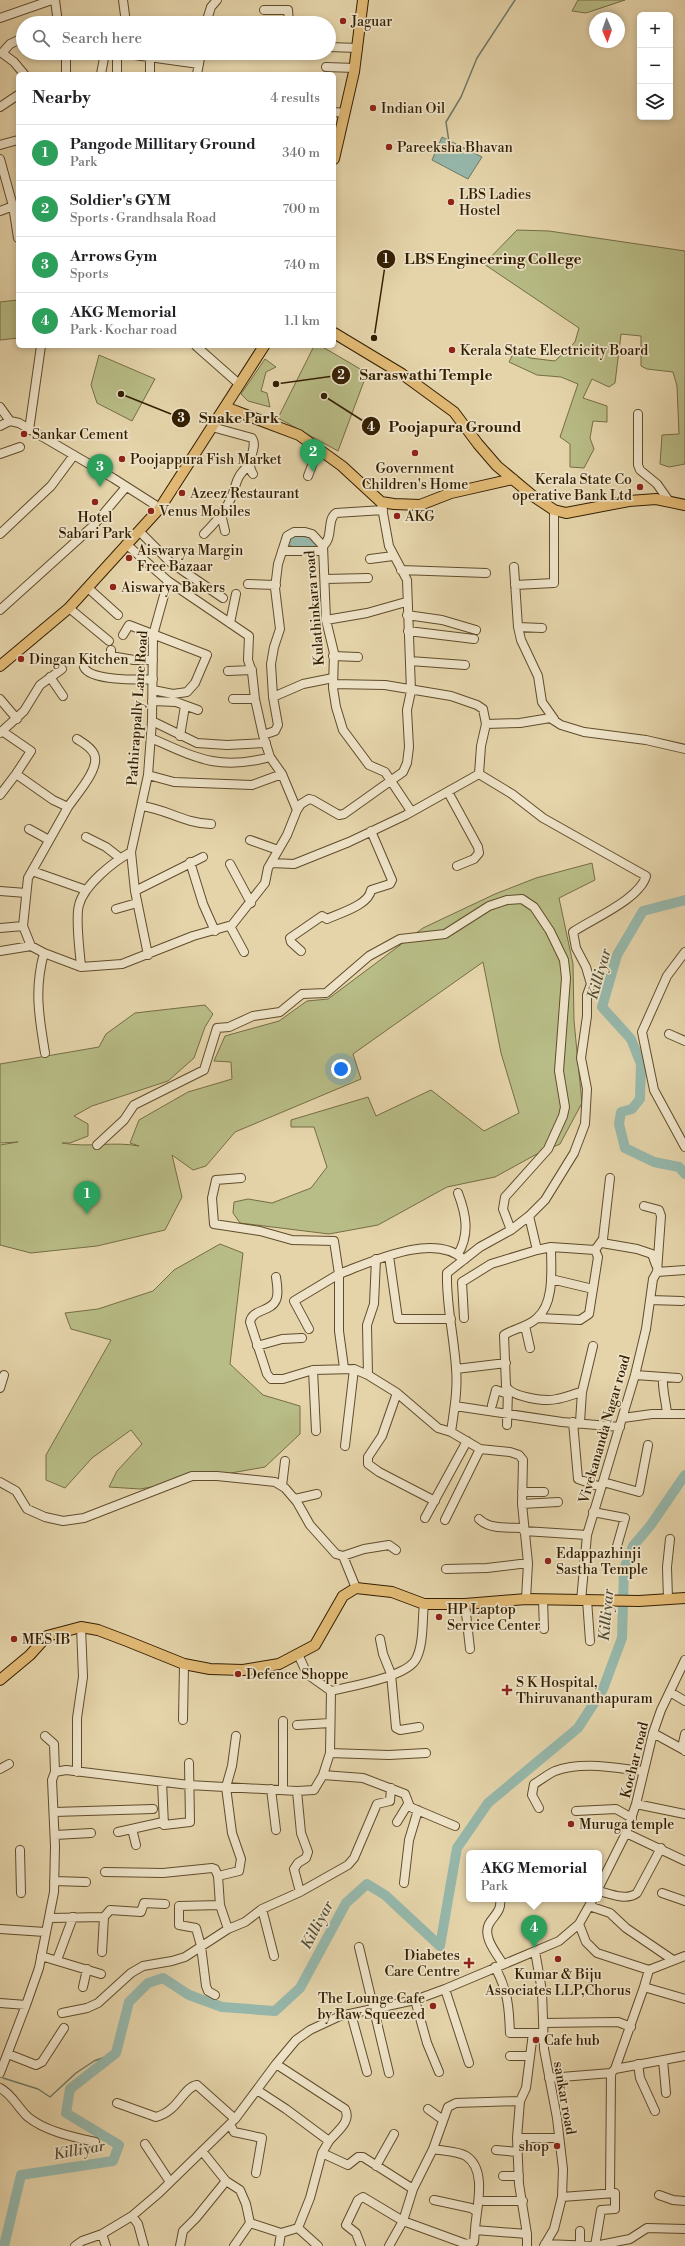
<!DOCTYPE html>
<html lang="en">
<head>
<meta charset="utf-8">
<style>
	body { margin:0; font-family:"Libre Bodoni",serif; background:#f2f2f2; color:#202124 }
	.controls { position:absolute; right:12px; top:12px; display:grid; overflow:hidden; border-radius:6px; box-shadow:0 2px 6px #0003 }
	.controls button { width:36px; height:36px; display:grid; place-items:center; padding:0; border:0; border-bottom:1px solid #e0e0e0; background:#fff; color:#202124; font:20px sans-serif }
	.compass { position:absolute; left:589px; top:12px; width:36px; height:36px; border-radius:50%; background:#fff; box-shadow:0 2px 6px #0003; rotate:178deg }
	.you { position:absolute; left:341px; top:1069px; width:14px; height:14px; margin:-10px; border:3px solid #fff; border-radius:50%; background:#1a73e8; box-shadow:0 0 0 6px #1a73e833 }
	.badge { display:grid; place-items:center; width:26px; height:26px; border-radius:50%; background:#8f2418; color:#fff; font-size:13px; font-weight:700 }
	.pin { position:absolute; translate:-50% -33px; filter:drop-shadow(0 1px 2px #0008) }
	.pin::after { content:''; position:absolute; top:21px; width:14px; height:12px; background:inherit; clip-path:polygon(0 0,100% 0,50% 100%) }
	.popup { position:absolute; left:466px; top:1850px; width:136px; height:52px; box-sizing:border-box; display:grid; place-content:center; border-radius:6px; background:#fff; filter:drop-shadow(0 1px 3px #0005); font-size:13px; white-space:nowrap; color:#757577 }
	.popup b { font-size:15px; color:#202124 }
	.popup::after { content:''; position:absolute; left:50%; top:100%; margin-left:-8px; border:8px solid transparent; border-top-color:#fff }
	.list { margin:0; padding:0; list-style:none }
	h2 { display:flex; justify-content:space-between; align-items:center; height:52px; margin:0; padding:0 16px; font-size:17px }
	h2 small { font-size:13px; font-weight:400; color:#757577 }
	.list li { display:grid; grid-template-columns:26px 1fr auto; gap:12px; align-items:center; box-sizing:border-box; height:56px; padding:0 16px; border-top:1px solid #e0e0e0 }
	.list b { display:block; font-size:15px; white-space:nowrap }
	.list p { margin:0; font-size:13px; white-space:nowrap; color:#757577 }
	.list em { font-size:13px; font-style:normal; color:#757577 }
	.icon { flex:none; width:22px; height:22px; fill:none; stroke:currentColor; stroke-width:2; stroke-linecap:round; stroke-linejoin:round }
	.map { position:relative; flex:none; width:685px; height:2246px; overflow:hidden }
	.search { position:absolute; background:#fff; box-shadow:0 2px 6px #0003; left:16px; top:16px; width:320px; height:44px; display:flex; align-items:center; gap:10px; box-sizing:border-box; padding:0 14px; border-radius:22px; color:#757577; font-size:15px }
	.panel { position:absolute; background:#fff; box-shadow:0 2px 6px #0003; left:16px; top:72px; width:320px; height:276px; border-radius:6px }
	.map>svg:first-child { display:block }
</style>
</head>
<body>
<div class="map">
<svg width="685" height="2246" viewBox="0 0 685 2246">
	<rect width="100%" height="100%" fill="#e5d4aa"/>
	<filter id="stains"><feTurbulence type="fractalNoise" baseFrequency=".005" numOctaves="4"/><feColorMatrix values="0 0 0 0 .2 0 0 0 0 .09 0 0 0 0 .02 0 0 0 .5 -.17"/></filter>
	<radialGradient id="worn" r=".72"><stop offset=".6" stop-color="#630" stop-opacity="0"/><stop offset="1" stop-color="#630" stop-opacity=".3"/></radialGradient>
	<!-- green -->
	<path fill="#b8bc86" stroke="#766d44" d="M578,0H625L586,13L572,11Z
		M517,230L549,231L685,251V464L669,467L660,464L662,435L679,434L677,386L673,372L647,369L641,366V336L621,334L615,383L609,387L592,379L583,398L607,406V422L593,421L590,438L594,449L584,468L570,467V444L560,437L578,384L561,377L537,375L509,362L515,350L530,358L555,361L575,342L579,328L484,264Z
		M18,300V338L0,340V302Z
		M314,346H321L367,373L338,451L278,418Z
		M99,355L155,379L132,421L97,403L91,385Z
		M265,359L276,367L266,372L261,391L267,393L270,407L248,401L241,394Z
		M592,863L595,880L559,898L573,964L574,1021L582,1103L560,1144L535,1155L495,1177L447,1187L378,1225L329,1234L240,1223L233,1213L234,1202L248,1199L272,1203L311,1188L327,1167L314,1127H291V1120L368,1097L376,1116L431,1090L484,1131L519,1113L501,1053L483,962L353,1054L361,1079L235,1132L206,1166L193,1170L172,1155L182,1197L165,1230L97,1246L31,1253L0,1245V1145L18,1142L0,1143V1064L99,1047L106,1034L135,1013L205,1005L213,1014L205,1027L194,1058L168,1081L92,1106L74,1116L88,1124V1136L70,1143H62C88,1148 114,1141 139,1146L130,1143L139,1120L188,1092L232,1079L231,1062L214,1061L225,1036L279,1021L307,1001L328,999L423,928L495,894L536,878Z
		M220,1244L243,1253L230,1364L263,1395L300,1406V1434L265,1467L140,1489L109,1487L117,1471L142,1444L131,1430L92,1458L65,1488L46,1480V1455L111,1340L71,1329L65,1313L98,1309L153,1291L174,1270Z"/>
	<!-- water -->
	<path fill="#96b8ac" stroke="#6e7a68" d="M442,137L482,157L468,179L432,160Z
		M307,532L320,542L319,548H294L288,544L290,535Z"/>
	<g fill="none" stroke-linecap="round" stroke-linejoin="round">
		<!-- stream -->
		<path stroke="#6e7a68" stroke-width="1.5" d="M449,142L446,122L461,97L477,58L515,0
			M3,2078L38,2089L50,2097L76,2073L94,2061L116,2053"/>
		<!-- river -->
		<path stroke="#96b8ac" stroke-width="10" d="M685,900L643,911L617,955L602,1007L631,1039L641,1064L640,1099L632,1109L621,1112L619,1124L625,1148L654,1162L679,1167L685,1174
			M4,2246L21,2175L113,2161L119,2145L66,2113L70,2089L116,2053L129,2002L148,1983L163,1978L189,1995L222,2007L275,2011L300,1988L346,1903L367,1884L385,1895L440,1946L457,1848L488,1803L578,1728L603,1689L622,1638L624,1569L633,1546L650,1526L685,1475"/>
		<defs>
			<path id="minor" d="M55,0L58,23
				M123,0L126,23
				M264,10H288L289,23
				M0,18L52,0
				M153,23V22
				M206,23L211,7L217,0
				M23,38L10,44L2,53L14,62L24,74
				M329,47L358,48
				M66,53V74
				M120,53L199,64
				M326,67L355,68
				M101,74L105,53
				M117,74V54
				M150,74V53
				M197,74L201,53
				M0,107L18,95
				M334,112L345,113
				M0,145L18,140
				M0,159L13,206L18,238
				M0,211L13,206
				M196,346L239,384
				M0,407L10,421L19,423L113,478L160,508
				M638,414V465L640,470L657,484L669,501
				M0,426L10,421
				M212,427L252,438C259,448 244,461 253,474
				M29,430L41,346
				M0,454L20,447
				M308,476L314,460L324,453
				M221,514L225,531
				M140,532L170,562L223,598
				M0,534L51,486L74,455
				M204,534C215,523 225,512 231,498C238,482 234,479 249,465
				M126,544L168,581L249,636L248,660L252,672L255,699L263,735L270,757L282,774L297,810
				M323,546C334,537 326,520 336,513L383,510
				M282,551H323
				M370,559L393,556
				M514,567L518,627L521,640L538,676L542,702L554,719
				M401,570L486,573
				M325,579L368,578
				M248,584L276,585
				M515,585L554,583V510
				M88,588L118,615
				M69,608L109,641
				M0,610L93,526L126,487
				M407,615L442,620L476,630
				M326,620L367,613L406,602
				M230,623L236,594
				M518,627L542,628
				M408,631L474,639
				M123,635L129,625L207,655L195,683L187,692L173,694L153,690
				M111,650V656L134,660H153
				M333,656L358,657
				M410,661L465,665
				M84,667C90,681 139,680 153,679
				M228,671L252,670
				M50,677L63,696
				M333,684L385,685L451,696L477,705L483,709L486,724
				M273,697L303,684L333,678
				M0,699L17,719
				M233,699H255
				M152,701L176,702L198,710
				M152,721L197,743L227,745L266,743
				M2,731L31,751L16,774L53,800L68,807L28,878L23,926L31,946
				M0,733L24,711L40,685L62,669
				M263,735L275,731L278,725L273,697L271,664L274,647L280,629L275,588L278,564L287,536L294,532H305L312,534L323,546L326,620L334,653L333,688L336,707L343,730L369,765L385,772L411,811
				M180,736L185,706
				M151,738C196,758 219,771 270,757
				M479,774L481,746L486,724L520,723L550,718L561,725L584,732L646,740L685,749
				M148,775L174,782L252,785L282,774
				M448,792L478,847L479,853L474,859L457,866
				M0,795L16,774
				M142,806C169,810 183,823 211,824
				M68,807C76,795 101,768 94,754C91,747 83,743 77,739
				M29,829L49,840
				M86,837L106,847L120,858
				M250,840L278,850
				M190,862L203,904L215,931
				M271,863L294,864L349,842L406,815L479,774L512,794L543,818L646,876C640,899 592,919 573,932L576,948L586,967L591,984L587,995V1016L581,1058L587,1089L585,1124L574,1153L545,1200L529,1216L537,1250L551,1247L595,1250L603,1239L610,1178
				M230,864L251,903
				M32,871L86,890
				M0,891L26,893
				M135,891L203,857
				M116,909L137,903
				M230,926L244,952
				M0,928L23,926
				M0,951L31,946L44,953L81,967L122,964L193,936L232,925L265,883L268,868L287,835L297,810L301,804L309,799L313,800L339,815L344,814L403,772L407,763L409,747L407,710L411,691L407,580L389,546L381,502
				M301,951L291,942L290,938L322,916L327,919C340,913 369,905 371,890L390,884L392,880L371,831
				M685,952L667,976L642,1032L654,1090L685,1147
				M44,953C34,989 39,1017 45,1053
				M148,955L135,891L131,852L148,775L152,721L153,635L168,581
				M81,967C80,952 75,919 79,905C84,885 113,862 131,852
				M669,1034L685,1041
				M97,1145L124,1120L134,1105L204,1070L217,1028L229,1027L253,1016L280,1012L302,994L326,993L369,956L400,939L445,934L489,906L507,900L522,899L534,907L550,931L564,960L566,978L559,1071L565,1107L563,1116L548,1149L505,1197L503,1209L511,1230
				M241,1178L216,1180L212,1198L214,1224L260,1231L292,1240L334,1241L339,1274L294,1301L309,1329
				M458,1193C466,1214 470,1234 458,1254
				M644,1206L659,1210L661,1216L657,1272
				M602,1243L637,1249L652,1254L656,1265
				M551,1247C551,1268 555,1303 537,1318C528,1327 515,1328 504,1335L506,1386C511,1397 545,1402 557,1399C565,1398 573,1394 582,1392
				M389,1256L398,1319H451
				M276,1277C277,1284 279,1294 276,1300C271,1312 252,1309 250,1322L267,1374L271,1379H283L313,1370L354,1369L368,1375L397,1393L438,1428L451,1432L480,1449L510,1452L519,1455L523,1460L522,1504L528,1563L526,1599
				M551,1279L593,1289
				M650,1300L682,1301
				M464,1318L462,1282L491,1264L537,1250
				M538,1318L580,1320L589,1314L598,1257L595,1250
				M525,1326L530,1348
				M257,1346L282,1339L302,1338
				M344,1368L339,1331V1274C371,1262 435,1231 464,1260
				M456,1369L506,1363
				M313,1370L316,1431
				M368,1375L367,1325L374,1304L376,1259
				M635,1375L678,1378
				M663,1377C662,1390 666,1401 667,1414
				M0,1388L4,1375
				M397,1393L382,1436L368,1457V1464L379,1472L435,1501
				M492,1405L496,1390L508,1394
				M455,1406L562,1422L620,1427
				M623,1418L652,1414H685
				M573,1422L578,1479L601,1487
				M580,1422L582,1392L593,1346
				M507,1425L508,1391
				M451,1432C454,1411 458,1389 456,1368C454,1336 446,1305 447,1273L480,1247L511,1230L529,1216
				M345,1446L354,1369
				M0,1482L16,1491L27,1509L45,1517L63,1521L84,1518L192,1476H217L275,1482L285,1488L297,1502L310,1525L336,1554L343,1556L364,1549L389,1545L396,1550
				M603,1482L639,1492L648,1445
				M282,1486L285,1461
				M522,1492H544
				M295,1499L317,1494
				M522,1504L558,1502
				M593,1512L625,1518L617,1546
				M425,1518L467,1441
				M479,1519C490,1530 509,1527 524,1528
				M445,1520L480,1449
				M524,1531L587,1535
				M343,1556L356,1588
				M446,1569L487,1568L528,1563
				M668,1599L667,1567L670,1539
				M543,1600L544,1629
				M587,1600L590,1641
				M581,1601L587,1535L635,1375L646,1329L653,1279L657,1272L685,1270
				M465,1604L470,1649
				M380,1639L383,1654L391,1674L396,1728L400,1730L419,1727
				M298,1654L307,1674L331,1691
				M670,1692L685,1701
				M183,1720L184,1664
				M283,1721V1789
				M297,1725L330,1723
				M653,1733L684,1750
				M685,1734L683,1743L685,1751
				M45,1736L54,1744L55,1772
				M330,1753L389,1755L426,1753
				M0,1769L9,1764
				M77,1772V1718L83,1677L81,1627
				M323,1775L363,1778L405,1794L410,1807L455,1826
				M162,1782L164,1825L190,1822L189,1763
				M271,1789L276,1830
				M297,1791L301,1833L308,1852L306,1858L298,1863L294,1869L300,1892
				M636,1804L685,1814
				M539,1808L532,1795L534,1784C541,1780 548,1774 555,1771C583,1761 615,1768 643,1771
				M576,1811L616,1809L632,1818
				M54,1812L153,1809
				M397,1822L408,1804
				M132,1829L136,1845
				M118,1832L163,1822
				M626,1833L685,1861
				M55,1835L91,1833
				M20,1850L21,1893
				M105,1872L163,1873L212,1868L215,1869L218,1876L239,1871L241,1859L232,1833L226,1787L232,1766L236,1736
				M218,1876L220,1905L228,1929
				M54,1881L86,1882
				M404,1883L409,1840L418,1810
				M599,1887L626,1833L636,1804L653,1733L661,1710L685,1660
				M599,1891C610,1894 627,1901 637,1893L661,1848
				M662,1893L685,1901
				M500,1899C502,1911 494,1915 489,1924C482,1937 497,1954 503,1964
				M589,1906L610,1913L626,1928L673,1960
				M262,1909L274,1956
				M50,1918L104,1917L110,1910L141,1912L144,1903L165,1904
				M579,1924L586,1942L597,1953L649,1970
				M0,1929L45,1932
				M359,1947L389,2073
				M535,1951L542,1991L544,2049L557,2118L563,2169L562,2197L554,2229L544,2246
				M102,1952L104,1917
				M41,1956L101,1974
				M685,1956L649,1970L644,1987L685,1999
				M57,1960L73,1917
				M495,1967C508,1991 509,2007 510,2033H533
				M83,1987L87,1969
				M445,1989L469,2063
				M215,1995L208,1991L206,1986L201,1946L196,1928L179,1925V1906L220,1905
				M415,2000L427,2043L439,2072
				M0,2003L26,2005L39,1968L54,1892L55,1846L52,1780L55,1772L66,1770L189,1785L297,1791L314,1790L323,1775L330,1753L331,1691C351,1686 407,1677 416,1659C424,1644 422,1620 424,1604
				M62,2013L87,2008L98,2003L131,1973L143,1966L172,1961L185,1957L228,1929L245,1922L262,1909L300,1892L348,1865L354,1858L377,1804L390,1801L391,1788
				M351,2014L367,2072
				M543,2023L618,2022L631,2027
				M8,2054L36,2065L42,2062L64,2028
				M510,2056H530
				M663,2060L666,2093
				M276,2064L345,2109C352,2122 336,2132 329,2141
				M638,2064L640,2078L655,2111
				M615,2069L685,2056
				M0,2073L26,2005
				M549,2078L611,2073
				M0,2088C13,2095 17,2107 28,2117C45,2131 73,2137 95,2142
				M257,2090L286,2109L329,2141L322,2153L310,2198L298,2228
				M117,2103L156,2117C179,2111 183,2087 197,2085L235,2119
				M428,2109L443,2120
				M230,2124L234,2132L262,2138L256,2173
				M517,2138H559
				M145,2144L170,2182
				M433,2149L448,2107L456,2103L520,2101
				M496,2150L517,2152
				M202,2151L226,2181L240,2190L246,2204L250,2223L281,2233L298,2228L318,2246
				M322,2153L348,2165L358,2157H363L413,2189
				M376,2166L394,2134
				M503,2176H519
				M610,2193L611,2073L615,2069L644,1987
				M659,2195L673,2200L685,2201
				M562,2197L615,2193V2209L601,2210L595,2246
				M434,2200L471,2208L476,2211
				M484,2201H523
				M132,2216L138,2224L144,2246
				M580,2231V2246
				M102,2234L106,2246
				M527,2234L519,2184L517,2138L520,2101L526,2088L533,2033H543
				M545,2244L595,2246L630,2239L647,2228L685,2229
				M75,2246L82,2241L102,2234L132,2216L159,2193L235,2119L276,2064L296,2040L310,2030L340,2016L415,2000L445,1989L559,1941L579,1924L593,1899
				M180,2246L183,2231L196,2218L226,2181
				M234,2246L250,2223
				M279,2246L281,2233
				M361,2246L356,2233L346,2225L358,2200L363,2197L403,2221L466,2244L474,2242L475,2230
				M389,2246L403,2221L413,2189L433,2149C443,2151 458,2151 466,2156C488,2170 476,2209 475,2230L527,2234V2246"/>
			<path id="major" d="M334,159L354,72L363,0
				M334,333L402,374L454,412L478,444L497,466L533,496L554,510L566,513L629,501L656,499L685,505
				M225,407L299,435L342,466L381,502L394,504L420,505L451,493L513,479
				M0,666L69,608L160,508L264,346
				M0,1680L30,1655L47,1636L81,1627L98,1630L127,1641L184,1664L210,1669L243,1670L279,1664L315,1645L343,1596L356,1588L392,1592L424,1604H465L526,1599L639,1601L685,1598"/>
		</defs>
		<!-- minor casing -->
		<use href="#minor" stroke="#604c2b" stroke-width="10"/>
		<!-- major casing -->
		<use href="#major" stroke="#331e01" stroke-width="12"/>
		<!-- minor -->
		<use href="#minor" stroke="#eee3c8" stroke-width="8"/>
		<!-- major -->
		<use href="#major" stroke="#e2ba75" stroke-width="10"/>
	</g>
	<!-- markers -->
	<g fill="#8f2418" stroke="#eee3c8" stroke-width="1.5">
		<circle cx="343" cy="21" r="4"/>
		<circle cx="373" cy="108" r="4"/>
		<circle cx="389" cy="147" r="4"/>
		<circle cx="451" cy="202" r="4"/>
		<circle cx="452" cy="350" r="4"/>
		<circle cx="24" cy="434" r="4"/>
		<circle cx="415" cy="453" r="4"/>
		<circle cx="122" cy="459" r="4"/>
		<circle cx="640" cy="487" r="4"/>
		<circle cx="182" cy="493" r="4"/>
		<circle cx="95" cy="502" r="4"/>
		<circle cx="151" cy="511" r="4"/>
		<circle cx="397" cy="516" r="4"/>
		<circle cx="129" cy="558" r="4"/>
		<circle cx="113" cy="587" r="4"/>
		<circle cx="21" cy="659" r="4"/>
		<circle cx="548" cy="1561" r="4"/>
		<circle cx="439" cy="1617" r="4"/>
		<circle cx="14" cy="1639" r="4"/>
		<circle cx="238" cy="1674" r="4"/>
		<path d="M505 1684h4v4h4v4h-4v4h-4v-4h-4v-4h4z"/>
		<circle cx="571" cy="1824" r="4"/>
		<circle cx="558" cy="1959" r="4"/>
		<path d="M467 1957h4v4h4v4h-4v4h-4v-4h-4v-4h4z"/>
		<circle cx="433" cy="2006" r="4"/>
		<circle cx="536" cy="2040" r="4"/>
		<circle cx="557" cy="2146" r="4"/>
	</g>
	<g text-anchor="middle" stroke-width="3.5" stroke-linejoin="round" paint-order="stroke">
		<!-- poi labels -->
		<g font-size="14" fill="#331e01" stroke="#eee3c8" text-anchor="start">
			<text x="351" y="26">Jaguar</text>
			<text x="381" y="113">Indian Oil</text>
			<text x="397" y="152">Pareeksha Bhavan</text>
			<text x="459" y="199">LBS Ladies<tspan x="459" dy="16">Hostel</tspan></text>
			<text x="460" y="355">Kerala State Electricity Board</text>
			<text x="32" y="439">Sankar Cement</text>
			<text x="130" y="464">Poojappura Fish Market</text>
			<text x="415" y="473" text-anchor="middle">Government<tspan x="415" dy="16">Children's Home</tspan></text>
			<text x="632" y="484" text-anchor="end">Kerala State Co<tspan x="632" dy="16">operative Bank Ltd</tspan></text>
			<text x="190" y="498">Azeez Restaurant</text>
			<text x="159" y="516">Venus Mobiles</text>
			<text x="405" y="521">AKG</text>
			<text x="95" y="522" text-anchor="middle">Hotel<tspan x="95" dy="16">Sabari Park</tspan></text>
			<text x="137" y="555">Aiswarya Margin<tspan x="137" dy="16">Free Bazaar</tspan></text>
			<text x="121" y="592">Aiswarya Bakers</text>
			<text x="29" y="664">Dingan Kitchen</text>
			<text x="556" y="1558">Edappazhinji<tspan x="556" dy="16">Sastha Temple</tspan></text>
			<text x="447" y="1614">HP Laptop<tspan x="447" dy="16">Service Center</tspan></text>
			<text x="22" y="1644">MES IB</text>
			<text x="246" y="1679">Defence Shoppe</text>
			<text x="516" y="1687">S K Hospital,<tspan x="516" dy="16">Thiruvananthapuram</tspan></text>
			<text x="579" y="1829">Muruga temple</text>
			<text x="460" y="1960" text-anchor="end">Diabetes<tspan x="460" dy="16">Care Centre</tspan></text>
			<text x="558" y="1979" text-anchor="middle">Kumar &amp; Biju<tspan x="558" dy="16">Associates LLP,Chorus</tspan></text>
			<text x="425" y="2003" text-anchor="end">The Lounge Cafe<tspan x="425" dy="16">by Raw Squeezed</tspan></text>
			<text x="544" y="2045">Cafe hub</text>
			<text x="549" y="2151" text-anchor="end">shop</text>
		</g>
		<!-- street labels -->
		<g font-size="14" fill="#331e01" stroke="#eee3c8">
			<text transform="translate(314 608) rotate(-95)" y="5">Kulathinkara road</text>
			<text transform="translate(137 708) rotate(-86)" y="5">Pathirappally Lane Road</text>
			<text transform="translate(604 1429) rotate(-74)" y="5">Vivekananda Nagar road</text>
			<text transform="translate(634 1760) rotate(-76)" y="5">Kochar road</text>
			<text transform="translate(565 2098) rotate(80)" y="5">sankar road</text>
		</g>
		<!-- water labels -->
		<g font-size="15" font-style="italic" fill="#514c34" stroke="#eee3c8">
			<text transform="translate(599 974) rotate(-74)" y="5">Killiyar</text>
			<text transform="translate(606 1615) rotate(-85)" y="5">Killiyar</text>
			<text transform="translate(317 1925) rotate(-62)" y="5">Killiyar</text>
			<text transform="translate(79 2150) rotate(-10)" y="5">Killiyar</text>
		</g>
	</g>
	<!-- callouts -->
	<path fill="none" stroke="#331e01" stroke-width="1.5" d="M374 338L386 259M276 384L341 375M121 394L181 418M324 396L371 426"/>
	<g fill="#331e01" stroke="#eee3c8" stroke-width="1.5">
		<circle cx="374" cy="338" r="4"/>
		<circle cx="276" cy="384" r="4"/>
		<circle cx="121" cy="394" r="4"/>
		<circle cx="324" cy="396" r="4"/>
		<circle cx="386" cy="259" r="10"/>
		<circle cx="341" cy="375" r="10"/>
		<circle cx="181" cy="418" r="10"/>
		<circle cx="371" cy="426" r="10"/>
	</g>
	<g font-size="12" text-anchor="middle" font-weight="bold" fill="#fff">
		<text x="386" y="263">1</text>
		<text x="341" y="379">2</text>
		<text x="181" y="422">3</text>
		<text x="371" y="431">4</text>
	</g>
	<g font-size="15" text-anchor="middle" font-weight="bold" fill="#331e01" stroke="#eee3c8" stroke-width="3.5" stroke-linejoin="round" paint-order="stroke">
		<text x="493" y="264">LBS Engineering College</text>
		<text x="426" y="380">Saraswathi Temple</text>
		<text x="239" y="423">Snake Park</text>
		<text x="455" y="432">Poojapura Ground</text>
	</g>
	<rect width="100%" height="100%" filter="url(#stains)"/>
	<rect width="100%" height="100%" fill="url(#worn)"/>
</svg>
<div class="controls">
<button>+</button>
<button>−</button>
<button><svg class="icon" aria-label="layers" viewBox="0 0 24 24"><path d="M12 4l9 5-9 5-9-5zM3 14l9 5 9-5"/></svg></button>
</div>
<svg class="compass" viewBox="-18 -18 36 36"><path d="M0-13l5 13h-10z" fill="#e53935"/><path d="M0 13l5-13h-10z" fill="#757577"/></svg>
<div class="you"></div>
<div class="pin badge" style="left:87px;top:1214px;background:#2e9e5b">1</div>
<div class="pin badge" style="left:313px;top:472px;background:#2e9e5b">2</div>
<div class="pin badge" style="left:100px;top:487px;background:#2e9e5b">3</div>
<div class="pin badge" style="left:534px;top:1948px;background:#2e9e5b">4</div>
<div class="popup"><b>AKG Memorial</b>Park</div>
<div class="search"><svg class="icon" aria-label="search" viewBox="0 0 24 24"><circle cx="10" cy="10" r="6"/><path d="M15 15l6 6"/></svg>Search here</div>
<section class="panel">
<h2>Nearby<small>4 results</small></h2>
<ul class="list">
<li><span class="badge" style="background:#2e9e5b">1</span><div><b>Pangode Millitary Ground</b><p>Park</p></div><em>340 m</em></li>
<li><span class="badge" style="background:#2e9e5b">2</span><div><b>Soldier's GYM</b><p>Sports · Grandhsala Road</p></div><em>700 m</em></li>
<li><span class="badge" style="background:#2e9e5b">3</span><div><b>Arrows Gym</b><p>Sports</p></div><em>740 m</em></li>
<li><span class="badge" style="background:#2e9e5b">4</span><div><b>AKG Memorial</b><p>Park · Kochar road</p></div><em>1.1 km</em></li>
</ul>
</section>
</div>
</body>
</html>
